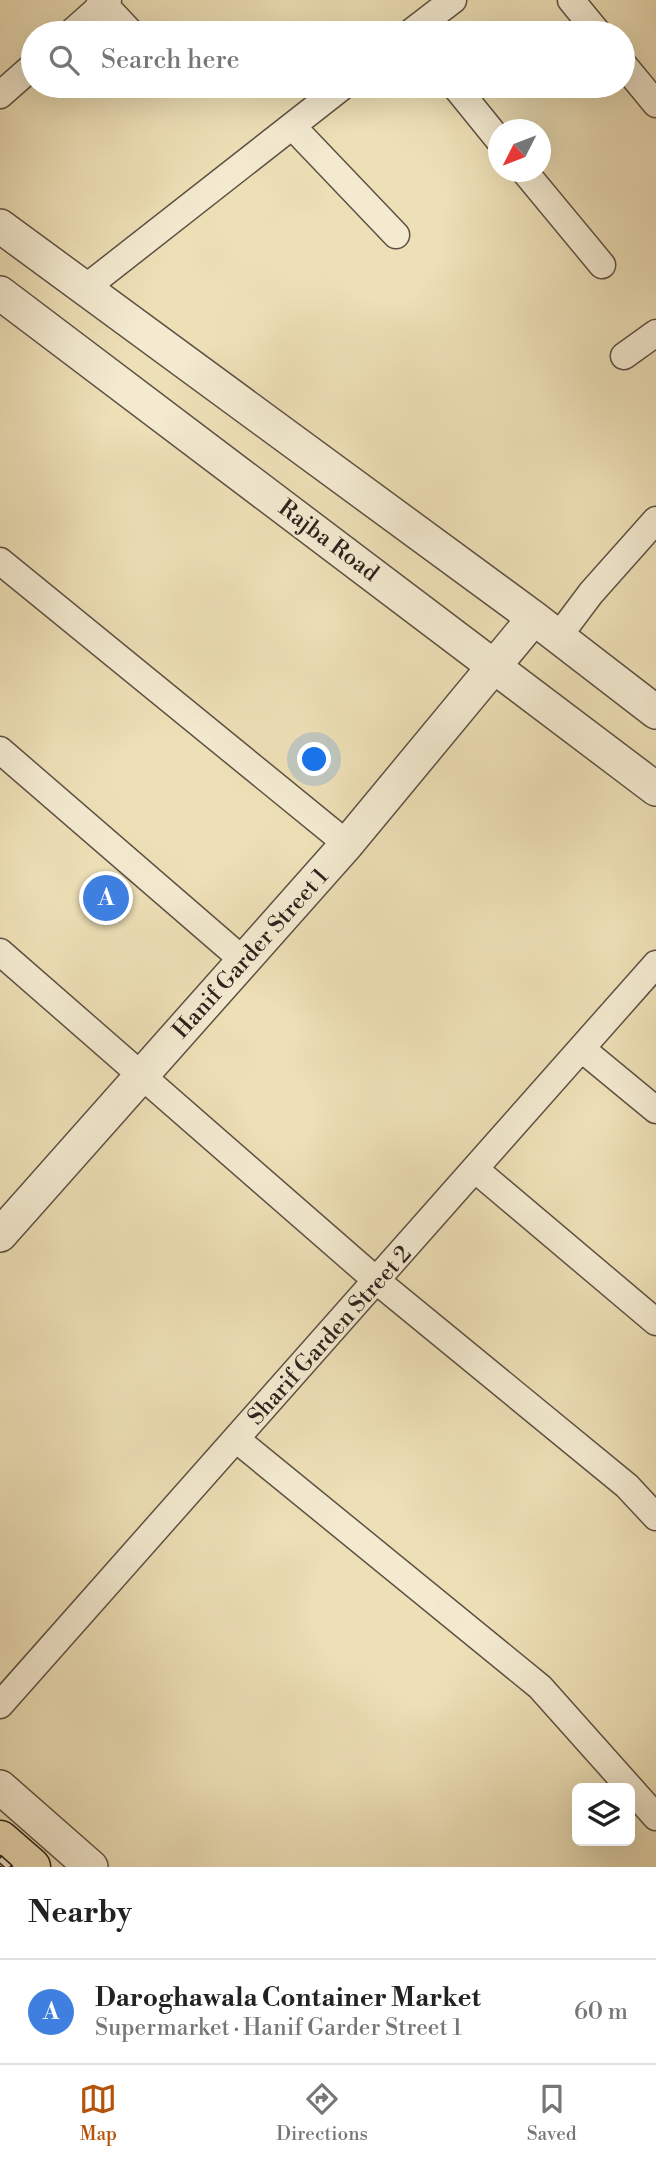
<!DOCTYPE html>
<html lang="en">
<head>
<meta charset="utf-8">
<style>
	body { margin:0; font-family:"Libre Bodoni",serif; background:#f6f6f6; color:#222 }
	.controls { position:absolute; right:21px; bottom:21px; display:grid; overflow:hidden; border-radius:10px; box-shadow:0 7px 28px #0002 }
	.controls button { width:63px; height:63px; display:grid; place-items:center; padding:0; border:0; border-bottom:2px solid #e0e0e0; background:#fff; color:#222; font:35px sans-serif }
	.compass { position:absolute; left:488px; top:119px; width:63px; height:63px; border-radius:50%; background:#fff; box-shadow:0 7px 28px #0002; rotate:228deg }
	.you { position:absolute; left:315px; top:760px; width:24px; height:24px; margin:-18px; border:5px solid #fff; border-radius:50%; background:#1a73e8; box-shadow:0 0 0 10px #1a73e833 }
	.badge { display:grid; place-items:center; width:46px; height:46px; border-radius:50%; background:#b45309; color:#fff; font-size:23px; font-weight:700 }
	.pin { position:absolute; translate:-50% -50%; border:4px solid #fff; box-shadow:0 2px 7px #0006 }
	.list { margin:0; padding:0; list-style:none }
	h2 { display:flex; justify-content:space-between; align-items:center; height:91px; margin:0; padding:0 28px; font-size:30px }
	h2 small { font-size:23px; font-weight:400; color:#767676 }
	.list li { display:grid; grid-template-columns:46px 1fr auto; gap:21px; align-items:center; box-sizing:border-box; height:105px; padding:0 28px; border-top:2px solid #e0e0e0 }
	.list b { display:block; font-size:26px; white-space:nowrap }
	.list p { margin:0; font-size:23px; white-space:nowrap; color:#767676 }
	.list em { font-size:23px; font-style:normal; color:#767676 }
	.icon { flex:none; width:38px; height:38px; fill:none; stroke:currentColor; stroke-width:2; stroke-linecap:round; stroke-linejoin:round }
	.map { position:relative; flex:none; width:656px; height:1867px; overflow:hidden }
	.search { position:absolute; background:#fff; box-shadow:0 7px 28px #0002; left:21px; right:21px; top:21px; height:77px; display:flex; align-items:center; gap:18px; box-sizing:border-box; padding:0 24px; border-radius:38px; color:#767676; font-size:26px }
	.sheet { height:196px; background:#fff }
	nav { display:flex; justify-content:space-around; align-items:center; box-sizing:border-box; height:98px; border-top:2px solid #e0e0e0; background:#fff; font-size:19px; color:#767676 }
	nav a { display:grid; justify-items:center; gap:4px }
	nav .on { color:#b45309 }
	.map>svg:first-child { display:block }
</style>
</head>
<body>
<div class="map">
<svg width="656" height="1867" viewBox="0 0 656 1867">
	<rect width="100%" height="100%" fill="#eddfb6"/>
	<filter id="stains"><feTurbulence type="fractalNoise" baseFrequency=".00286" numOctaves="4"/><feColorMatrix values="0 0 0 0 .2 0 0 0 0 .09 0 0 0 0 .02 0 0 0 .5 -.17"/></filter>
	<radialGradient id="worn" r=".72"><stop offset=".6" stop-color="#630" stop-opacity="0"/><stop offset="1" stop-color="#630" stop-opacity=".3"/></radialGradient>
	<g fill="none" stroke-linecap="round" stroke-linejoin="round">
		<defs>
			<path id="minor" d="M100,0L131,33
				M571,0L598,33
				M71,33L108,0
				M410,33L453,0
				M623,64L656,104
				M455,86L498,139
				M0,95L33,66
				M292,126L396,235
				M525,172L602,265
				M84,289L343,86
				M624,356L656,333
				M0,561L347,844
				M558,637L591,593L656,520
				M0,750L244,961
				M0,952L377,1281L627,1486L656,1517
				M582,1049L656,1110
				M476,1170L656,1322
				M236,1439L540,1687L656,1817
				M0,1705L656,964"/>
			<path id="tertiary" d="M0,226L534,618L656,712
				M0,293L656,789
				M0,1235L347,844L534,618
				M0,1787L91,1867"/>
			<path id="primary" d="M0,1840L31,1867"/>
		</defs>
		<!-- minor casing -->
		<use href="#minor" stroke="#5e5143" stroke-width="29"/>
		<!-- tertiary casing -->
		<use href="#tertiary" stroke="#5e5143" stroke-width="36"/>
		<!-- primary casing -->
		<use href="#primary" stroke="#2e221d" stroke-width="41"/>
		<!-- minor -->
		<use href="#minor" stroke="#f3ead0" stroke-width="26"/>
		<!-- tertiary -->
		<use href="#tertiary" stroke="#f3ead0" stroke-width="33"/>
		<!-- primary -->
		<use href="#primary" stroke="#eddfb6" stroke-width="38"/>
		<defs>
			<path id="rail" d="M0,1859L9,1867"/>
		</defs>
		<!-- rail casing -->
		<use href="#rail" stroke="#2e221d" stroke-width="8"/>
		<!-- rail -->
		<use href="#rail" stroke="#f3ead0" stroke-width="5" stroke-dasharray="16" stroke-linecap="butt"/>
	</g>
	<g text-anchor="middle" stroke-width="5" stroke-linejoin="round" paint-order="stroke">
		<!-- street labels -->
		<g font-size="23" fill="#2e221d" stroke="#f3ead0">
			<text transform="translate(329 540) rotate(37)" y="8">Rajba Road</text>
			<text transform="translate(250 953) rotate(-48)" y="8">Hanif Garder Street 1</text>
			<text transform="translate(329 1335) rotate(-48)" y="8">Sharif Garden Street 2</text>
		</g>
	</g>
	<rect width="100%" height="100%" filter="url(#stains)"/>
	<rect width="100%" height="100%" fill="url(#worn)"/>
</svg>
<div class="controls">
<button><svg class="icon" aria-label="layers" viewBox="0 0 24 24"><path d="M12 4l9 5-9 5-9-5zM3 14l9 5 9-5"/></svg></button>
</div>
<svg class="compass" viewBox="-18 -18 36 36"><path d="M0-13l5 13h-10z" fill="#e53935"/><path d="M0 13l5-13h-10z" fill="#767676"/></svg>
<div class="you"></div>
<div class="pin badge" style="left:106px;top:898px;background:#3f7fe0">A</div>
<div class="search"><svg class="icon" aria-label="search" viewBox="0 0 24 24"><circle cx="10" cy="10" r="6"/><path d="M15 15l6 6"/></svg>Search here</div>
</div>
<section class="sheet">
<h2>Nearby<small></small></h2>
<ul class="list">
<li><span class="badge" style="background:#3f7fe0">A</span><div><b>Daroghawala Container Market</b><p>Supermarket · Hanif Garder Street 1</p></div><em>60 m</em></li>
</ul>
</section>
<nav>
<a class="on"><svg class="icon" aria-label="map" viewBox="0 0 24 24"><path d="M3 6l6-2 6 2 6-2v14l-6 2-6-2-6 2zM9 4v14M15 6v14"/></svg>Map</a>
<a><svg class="icon" aria-label="directions" viewBox="0 0 24 24"><path d="M12 3l9 9-9 9-9-9zM9 14v-3h6M13 9l2 2-2 2"/></svg>Directions</a>
<a><svg class="icon" aria-label="saved" viewBox="0 0 24 24"><path d="M7 4h10v16l-5-4-5 4z"/></svg>Saved</a>
</nav>
</body>
</html>
